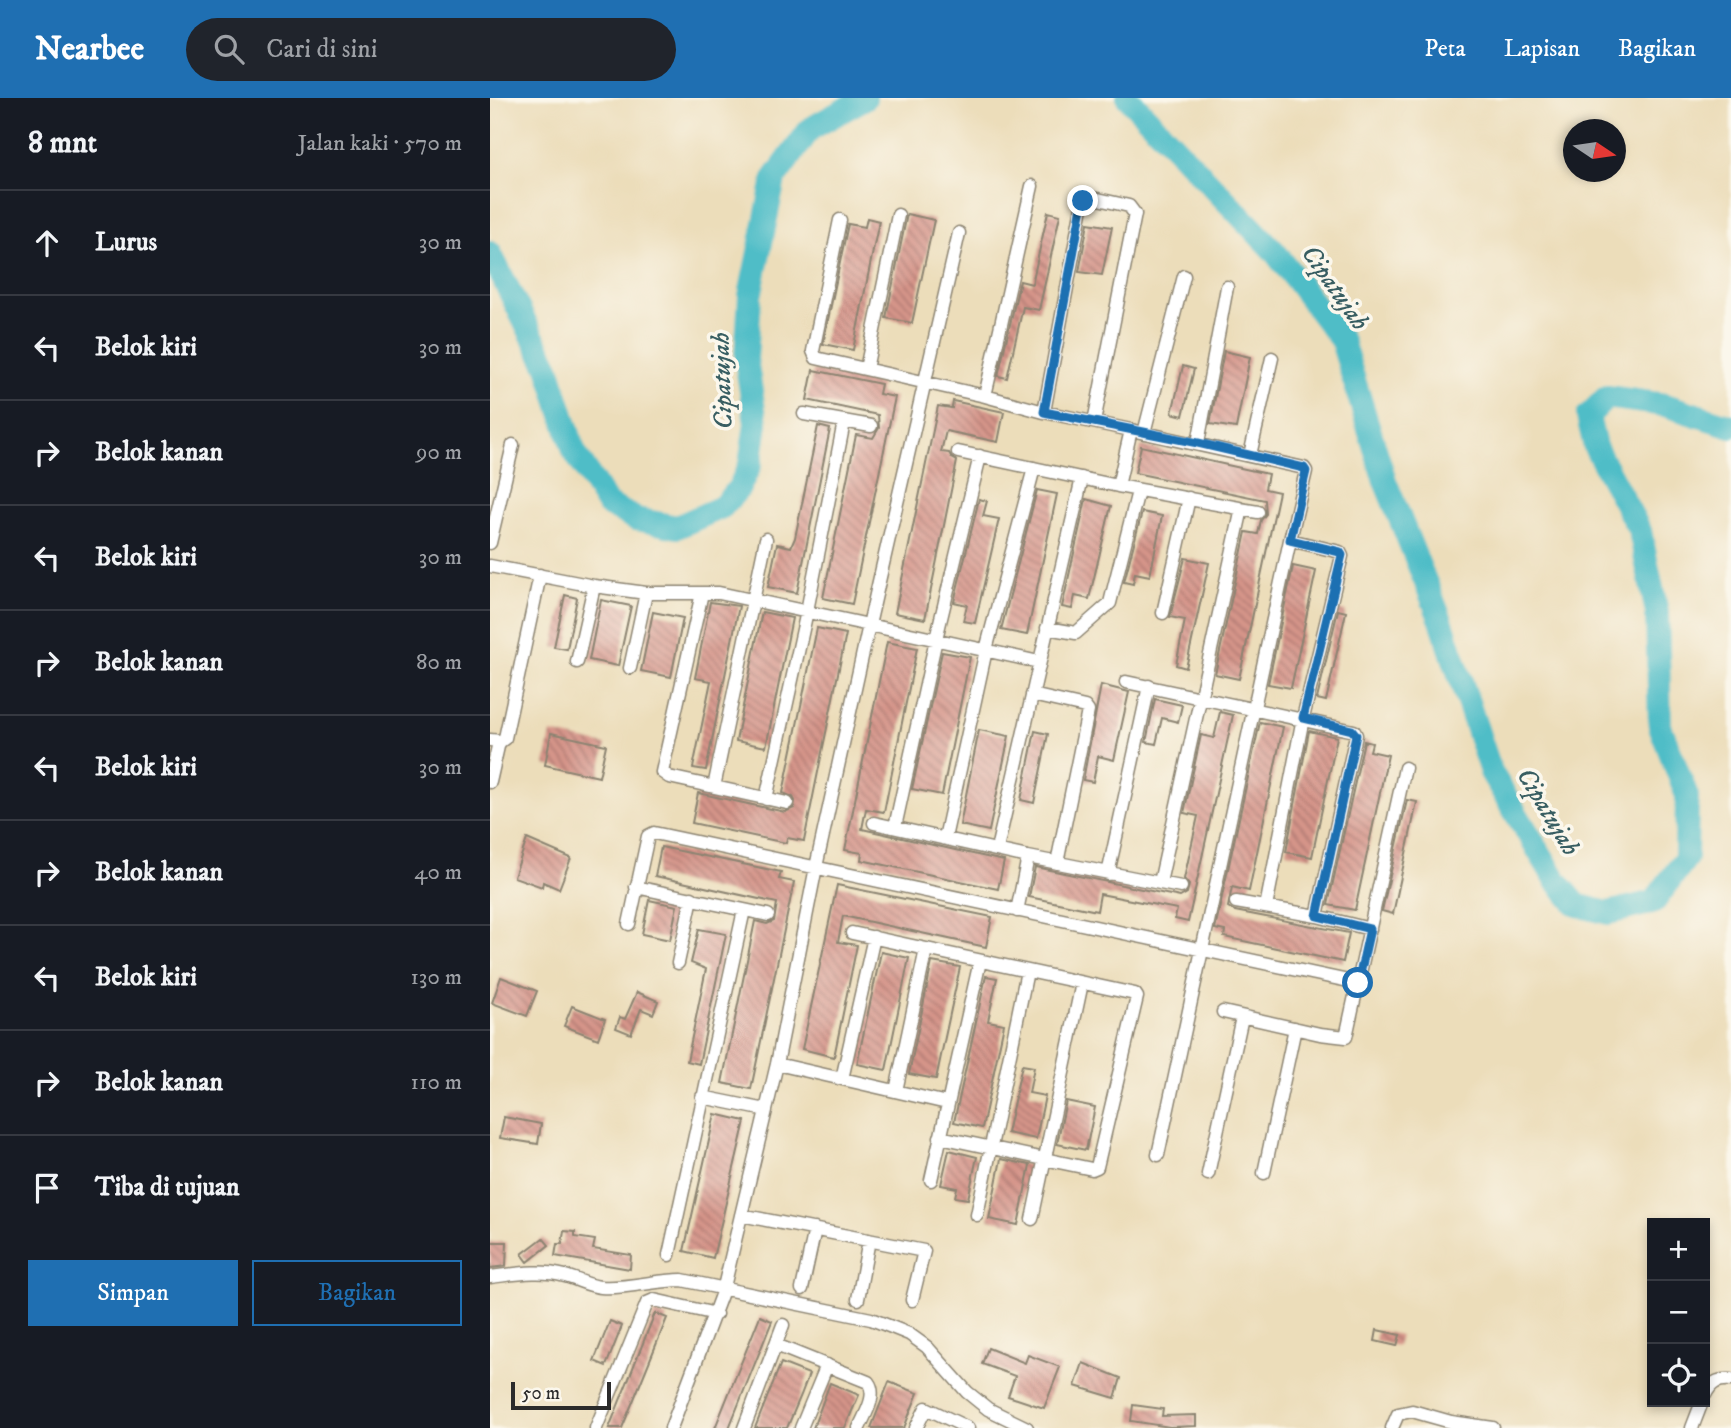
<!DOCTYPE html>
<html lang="id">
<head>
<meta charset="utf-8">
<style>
	body { margin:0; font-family:"IM FELL DW Pica",serif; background:#20242c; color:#f1f3f6 }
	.controls { position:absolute; right:21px; bottom:21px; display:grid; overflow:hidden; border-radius:0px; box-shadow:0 4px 10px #0003 }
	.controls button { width:63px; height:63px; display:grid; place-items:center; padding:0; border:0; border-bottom:2px solid #363941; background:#171b24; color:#f1f3f6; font:35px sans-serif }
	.compass { position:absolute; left:1073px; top:21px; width:63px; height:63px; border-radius:50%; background:#171b24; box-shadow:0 4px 10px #0003; rotate:103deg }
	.scale { position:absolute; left:21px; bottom:18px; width:100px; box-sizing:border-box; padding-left:7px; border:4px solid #2b2b2b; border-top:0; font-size:19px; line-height:24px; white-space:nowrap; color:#2b2b2b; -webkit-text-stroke:5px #fbf7ec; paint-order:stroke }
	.stop { position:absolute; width:21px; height:21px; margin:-16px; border:5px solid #1f6fb2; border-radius:50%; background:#fff }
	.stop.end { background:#1f6fb2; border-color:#fff; box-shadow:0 2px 7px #0008 }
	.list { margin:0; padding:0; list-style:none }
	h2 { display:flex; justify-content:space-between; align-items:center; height:91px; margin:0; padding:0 28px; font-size:30px }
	h2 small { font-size:23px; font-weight:400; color:#9ea1a6 }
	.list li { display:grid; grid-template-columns:46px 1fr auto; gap:21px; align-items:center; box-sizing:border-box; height:105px; padding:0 28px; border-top:2px solid #363941 }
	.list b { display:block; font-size:26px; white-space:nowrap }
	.list em { font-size:23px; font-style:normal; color:#9ea1a6 }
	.actions { display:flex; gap:14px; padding:21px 28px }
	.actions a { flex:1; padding:16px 0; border:2px solid #1f6fb2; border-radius:0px; text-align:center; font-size:24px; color:#1f6fb2 }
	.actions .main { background:#1f6fb2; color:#fff }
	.icon { flex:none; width:38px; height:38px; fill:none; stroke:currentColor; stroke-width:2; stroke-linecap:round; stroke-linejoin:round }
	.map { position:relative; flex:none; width:1241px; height:1330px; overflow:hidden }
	header { display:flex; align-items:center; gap:42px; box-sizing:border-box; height:98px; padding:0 35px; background:#1f6fb2; color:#fff }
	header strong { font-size:33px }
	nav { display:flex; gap:38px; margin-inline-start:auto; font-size:24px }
	.search { width:490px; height:63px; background:#20242c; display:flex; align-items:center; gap:18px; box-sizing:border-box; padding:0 24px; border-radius:38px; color:#9ea1a6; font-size:26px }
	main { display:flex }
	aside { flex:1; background:#171b24 }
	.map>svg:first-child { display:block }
</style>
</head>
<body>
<header>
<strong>Nearbee</strong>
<div class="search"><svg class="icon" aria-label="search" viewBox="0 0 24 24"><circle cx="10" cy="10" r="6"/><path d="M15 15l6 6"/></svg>Cari di sini</div>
<nav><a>Peta</a><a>Lapisan</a><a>Bagikan</a></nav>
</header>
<main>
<aside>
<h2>8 mnt<small>Jalan kaki · 570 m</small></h2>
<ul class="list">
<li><svg class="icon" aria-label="ahead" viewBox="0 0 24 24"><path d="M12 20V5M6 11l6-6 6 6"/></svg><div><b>Lurus</b></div><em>30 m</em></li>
<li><svg class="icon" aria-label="left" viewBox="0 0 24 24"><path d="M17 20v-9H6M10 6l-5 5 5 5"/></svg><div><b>Belok kiri</b></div><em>30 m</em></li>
<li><svg class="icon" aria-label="right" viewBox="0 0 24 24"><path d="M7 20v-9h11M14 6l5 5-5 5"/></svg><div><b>Belok kanan</b></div><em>90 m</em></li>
<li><svg class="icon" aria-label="left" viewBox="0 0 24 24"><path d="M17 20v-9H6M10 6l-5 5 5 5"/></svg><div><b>Belok kiri</b></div><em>30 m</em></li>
<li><svg class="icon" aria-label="right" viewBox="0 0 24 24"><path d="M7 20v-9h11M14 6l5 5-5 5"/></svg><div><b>Belok kanan</b></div><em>80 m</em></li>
<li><svg class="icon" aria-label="left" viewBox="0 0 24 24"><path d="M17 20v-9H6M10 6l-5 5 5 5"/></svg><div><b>Belok kiri</b></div><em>30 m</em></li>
<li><svg class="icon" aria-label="right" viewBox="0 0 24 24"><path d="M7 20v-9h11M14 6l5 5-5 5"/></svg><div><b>Belok kanan</b></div><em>40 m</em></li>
<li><svg class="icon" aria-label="left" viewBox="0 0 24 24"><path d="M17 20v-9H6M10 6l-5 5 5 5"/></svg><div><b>Belok kiri</b></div><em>130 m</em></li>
<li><svg class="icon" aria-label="right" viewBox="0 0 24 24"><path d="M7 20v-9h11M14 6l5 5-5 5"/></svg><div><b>Belok kanan</b></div><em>110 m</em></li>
<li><svg class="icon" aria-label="arrive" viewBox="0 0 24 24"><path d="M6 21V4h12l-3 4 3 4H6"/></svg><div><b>Tiba di tujuan</b></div></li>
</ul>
<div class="actions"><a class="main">Simpan</a><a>Bagikan</a></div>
</aside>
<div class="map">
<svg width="1241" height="1330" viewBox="0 0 1241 1330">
	<defs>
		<pattern id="building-back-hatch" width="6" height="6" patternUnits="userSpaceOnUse" patternTransform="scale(1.75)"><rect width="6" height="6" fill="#d59489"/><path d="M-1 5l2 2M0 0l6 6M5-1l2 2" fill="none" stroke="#ad7970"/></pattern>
	</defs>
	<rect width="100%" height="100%" fill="#fbf7ec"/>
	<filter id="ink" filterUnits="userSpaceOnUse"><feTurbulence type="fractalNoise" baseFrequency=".0143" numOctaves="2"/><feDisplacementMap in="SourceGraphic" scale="14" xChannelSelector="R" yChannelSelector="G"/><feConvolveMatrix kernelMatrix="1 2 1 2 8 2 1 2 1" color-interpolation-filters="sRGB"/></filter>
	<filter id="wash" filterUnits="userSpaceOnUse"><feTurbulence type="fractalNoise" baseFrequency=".00686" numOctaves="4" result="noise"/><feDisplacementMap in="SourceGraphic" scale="28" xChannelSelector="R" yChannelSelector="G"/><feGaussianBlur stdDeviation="1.57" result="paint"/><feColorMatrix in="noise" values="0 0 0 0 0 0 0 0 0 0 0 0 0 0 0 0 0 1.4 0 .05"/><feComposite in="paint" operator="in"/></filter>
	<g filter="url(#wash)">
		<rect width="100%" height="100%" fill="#ecddba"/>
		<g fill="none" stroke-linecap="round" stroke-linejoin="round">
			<!-- river -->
			<path stroke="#4fbdc7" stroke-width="24" d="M638,0L785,154L852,243L895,383L952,525L1001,674L1066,782L1087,807L1118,815L1164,804L1196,760L1197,698L1170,628L1167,515L1150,433L1105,349L1098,318L1117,299L1175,307L1241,328
				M0,155L58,269L84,353L117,406L146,421L187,429L232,409L249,390L260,367L266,325L256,261L260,198L284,81L320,31L375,0"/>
		</g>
		<g id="blocks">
			<!-- building -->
			<path fill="url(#building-back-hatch)" d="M558,114L570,117L549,212L533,209L517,280L508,278L530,183L542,186Z
				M417,116L444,122L422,225L396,220Z
				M377,120L389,123L363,252L333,246L358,126L375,129Z
				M598,125L622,129L612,177L589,174Z
				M734,253L760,259L746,330L720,326Z
				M693,268L704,271L693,318L682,315Z
				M323,272L391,286L389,296L405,299L362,506L333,500L366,337L383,340L389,330L388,317L317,302Z
				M463,303L514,314L508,344L456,333L451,354L459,355L462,360L467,363L435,521L405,515L448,308L462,310Z
				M328,328L340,331L307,495L278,489L287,446L301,449L305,440Z
				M651,348L778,376L775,391L789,394L749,581L725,576L756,434L768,436L771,422L776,416L775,402L645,375Z
				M547,392L567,396L537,537L511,532Z
				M489,401L497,403L493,418L509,421L485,525L473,523L477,507L464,504Z
				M596,401L621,408L599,501L585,498L582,511L572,509Z
				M652,414L672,418L660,478L645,475L643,486L634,484Z
				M695,460L719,465L696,570L686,567L695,522L680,519Z
				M803,468L826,473L801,590L778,586Z
				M75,497L87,500L77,551L64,549Z
				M111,502L141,508L128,568L99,562Z
				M220,504L249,508L216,672L203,670L221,583L205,580Z
				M848,512L856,514L836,603L827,601Z
				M163,514L193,520L181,579L151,573Z
				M272,514L302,520L276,649L246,643Z
				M327,530L356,536L314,743L297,740L296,745L202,725L208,695L295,714L304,710L305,703L303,699L293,695Z
				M397,544L427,550L394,714L376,711L372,731L514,763L508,791L371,762L372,755L355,752Z
				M452,554L480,559L452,697L422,691Z
				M611,587L639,594L624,662L608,658L603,684L593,682Z
				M665,601L692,607L688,624L672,620L666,646L656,644Z
				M730,614L743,617L698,824L685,821L687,811L610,796L607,813L539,799L545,769L690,799L697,795L699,787L694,781L708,718L694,715L711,637L724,640Z
				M770,624L793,629L759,793L742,789L738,809L745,813L859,835L853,864L734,839L735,833L725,831Z
				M489,632L519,638L499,733L470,727Z
				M545,633L558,636L544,705L531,702Z
				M819,633L847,639L822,759L796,754Z
				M61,635L116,647L109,679L55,667Z
				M874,643L882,645L880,653L898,657L865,812L838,807Z
				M917,702L927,704L903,816L892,813Z
				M37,741L81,760L69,791L53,784L52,789L24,779Z
				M171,749L291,774L289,781L304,784L261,991L232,985L265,823L277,826L284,823L287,805L165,778Z
				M347,787L502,819L496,849L353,818L348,844L367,847L344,959L312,951Z
				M159,802L187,808L180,842L152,836Z
				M209,831L236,836L209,966L197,963L216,871L201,865Z
				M391,854L419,860L396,972L367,966Z
				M442,864L470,869L446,981L419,976Z
				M496,878L507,880L498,923L514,926L492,1030L464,1024Z
				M11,879L47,893L37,918L2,905Z
				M147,894L168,903L163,916L151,911L141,936L126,930L130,919L135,921Z
				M82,908L115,921L108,941L74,928Z
				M532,967L544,969L539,995L555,998L546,1041L517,1035Z
				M576,1003L605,1009L596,1052L567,1046Z
				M225,1016L255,1023L223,1160L194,1153Z
				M14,1019L51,1026L48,1046L10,1040Z
				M459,1052L487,1059L478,1101L465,1099L467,1090L451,1087Z
				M511,1061L540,1067L528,1127L499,1121Z
				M74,1133L85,1134V1139L105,1142L103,1151L141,1157L140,1171L65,1158L67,1146H72Z
				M53,1140L59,1147L38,1164L32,1156Z
				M0,1144H17L16,1168L0,1170Z
				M165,1215L177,1220L144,1301L132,1330H119Z
				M270,1218L282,1223L255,1290L239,1330H225Z
				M120,1223L132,1228L116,1268L104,1263Z
				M887,1232L910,1237L907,1248L885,1243Z
				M498,1250L535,1265L538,1257L570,1269L554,1310L518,1298L525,1278L492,1266Z
				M291,1265L319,1276L311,1297L297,1330H265Z
				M593,1265L631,1280L625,1300L585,1288Z
				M399,1284L428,1295L421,1312L414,1330H381Z
				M340,1285L369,1297L362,1313L355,1330H323Z
				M643,1307L673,1311L672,1318L706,1317V1328L680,1329L641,1323Z"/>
		</g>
	</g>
	<g filter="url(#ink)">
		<use href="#blocks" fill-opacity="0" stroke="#8c8472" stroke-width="2"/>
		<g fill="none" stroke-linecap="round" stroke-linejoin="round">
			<defs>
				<path id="street" d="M350,122L323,253L326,260L495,298L542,88
					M469,135L379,527L549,564
					M376,271L408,117
					M495,298L554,314L593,103L599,99L639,108L645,116L604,324
					M554,314L641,332
					M314,316L381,328
					M654,335L694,178
					M708,345L737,189
					M468,354L628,388
					M760,357L782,260
					M750,411L768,414
					M0,445L23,347
					M0,468L104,488L156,495H229L379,527L326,769L287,966L234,1189L181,1330
					M212,495L172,674L179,679L297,705
					M673,515L699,400
					M557,530L586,535L620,505L648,393
					M87,564L104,488
					M140,570L156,495
					M636,584L864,633L866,637L827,818
					M542,597L595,609L598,613L567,765
					M0,642L11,643L15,640L50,477
					M0,684L9,644
					M224,689L276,441
					M276,701L317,513L354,324
					M384,725L538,759
					M405,729L446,541L490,358
					M455,740L496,552L544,370
					M507,751L592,380
					M618,776L659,588
					M670,785L691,789
					M146,789L278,817
					M746,804L827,818L880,831
					M527,813L538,759L670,785L671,780L751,415L749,410L628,388L641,332L814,370L816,373L800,442
					M139,826L158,738L164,735L868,885
					M362,835L645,896L647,899L607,1069L602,1071L450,1039
					M188,865L202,800
					M733,914L830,936L856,939L915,670
					M287,966L457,1005
					M352,981L384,839
					M406,993L436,851
					M212,999L276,1012
					M668,1057L800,442L850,454L852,458L813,620L776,809
					M774,1075L805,930
					M718,1076L752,919
					M441,1082L490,863
					M251,1117L434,1153L422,1202
					M487,1117L537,873
					M542,1121L592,885
					M179,1157L254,812
					M0,1179C25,1176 51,1171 75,1178C87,1181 99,1188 111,1189C138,1191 165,1182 192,1182L381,1221L404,1230L419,1236L437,1249L477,1294L498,1311L537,1330
					M312,1191L325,1131
					M368,1201L379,1142
					M286,1247L378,1284C388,1297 375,1316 369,1330
					M1215,1297C1221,1285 1227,1281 1241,1282
					M106,1330L157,1205L164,1202L226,1216
					M254,1330L293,1227
					M311,1330L337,1267
					M426,1330L436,1310L478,1330
					M902,1330L908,1316L922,1313L961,1324L1003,1330
					M1202,1330L1212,1304"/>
			</defs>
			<!-- street casing -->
			<use href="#street" stroke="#8c8472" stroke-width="15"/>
			<!-- street -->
			<use href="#street" stroke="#fff" stroke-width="12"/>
		</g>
	</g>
	<g fill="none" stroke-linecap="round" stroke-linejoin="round" filter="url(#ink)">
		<!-- route -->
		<path stroke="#1f6fb2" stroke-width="9" d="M593,103L554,314L708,345L814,370L816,373L800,442L850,454L852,457L813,620L862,632L866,637L827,818L880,831L868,885"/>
	</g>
	<g text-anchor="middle" stroke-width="7" stroke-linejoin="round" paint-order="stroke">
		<!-- water labels -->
		<g font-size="26" font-style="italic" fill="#385e62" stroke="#fbf7ec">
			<text transform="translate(846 189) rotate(55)" y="9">Cipatujah</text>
			<text transform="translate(231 283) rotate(-92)" y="9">Cipatujah</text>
			<text transform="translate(1059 713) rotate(59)" y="9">Cipatujah</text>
		</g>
	</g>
</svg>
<div class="controls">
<button>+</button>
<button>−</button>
<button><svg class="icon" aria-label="locate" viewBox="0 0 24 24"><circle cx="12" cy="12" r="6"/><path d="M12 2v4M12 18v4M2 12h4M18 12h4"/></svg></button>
</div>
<svg class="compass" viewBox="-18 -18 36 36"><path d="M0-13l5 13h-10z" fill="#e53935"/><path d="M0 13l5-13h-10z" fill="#9ea1a6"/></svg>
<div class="scale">50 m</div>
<div class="stop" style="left:868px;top:885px"></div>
<div class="stop end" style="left:593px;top:103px"></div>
</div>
</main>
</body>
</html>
